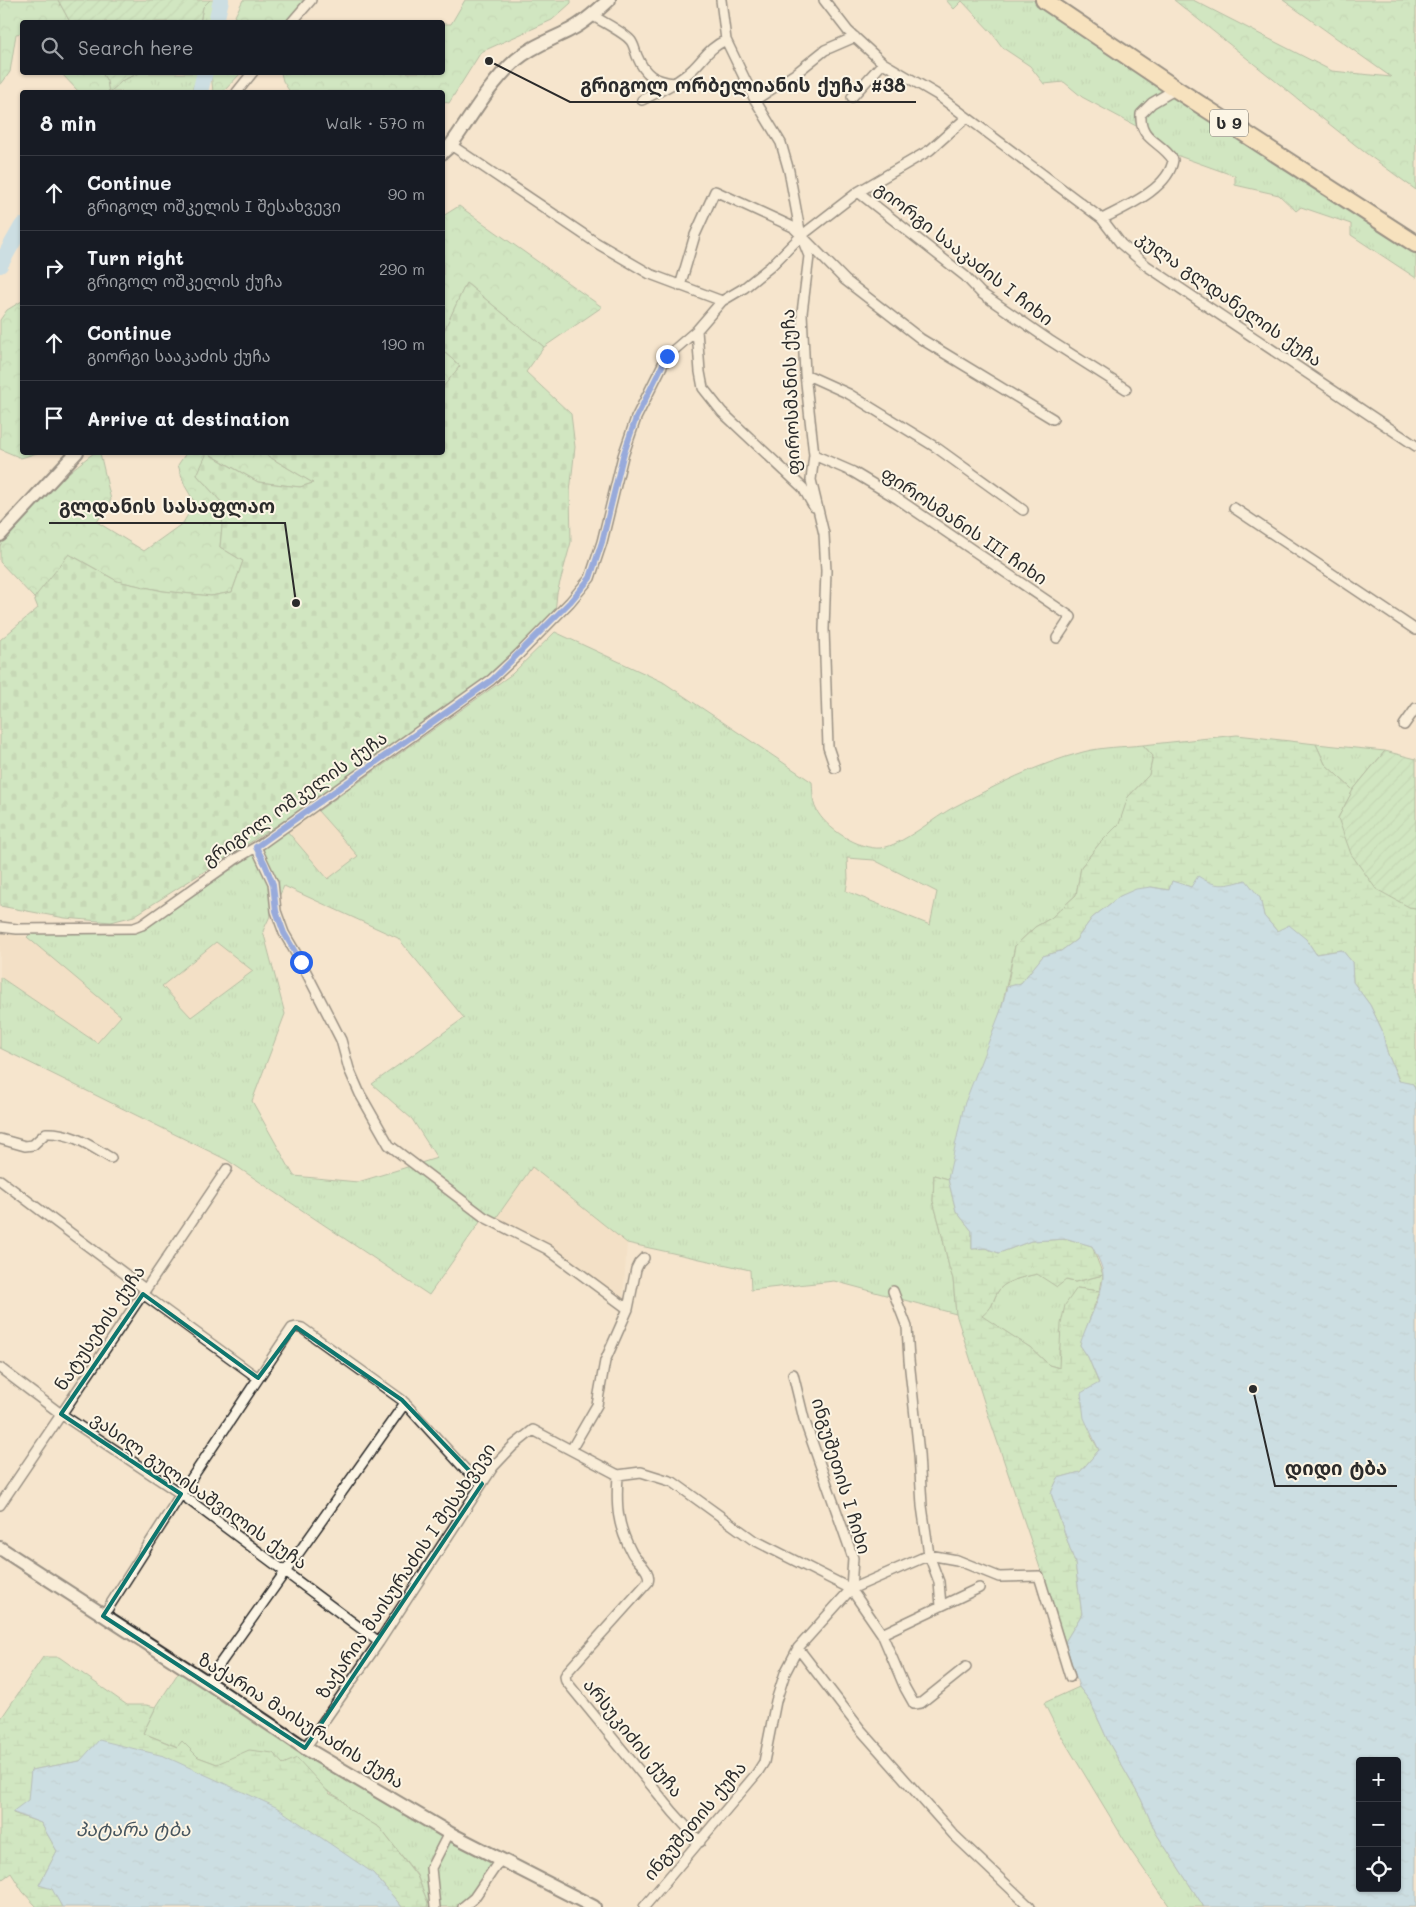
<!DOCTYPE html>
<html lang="en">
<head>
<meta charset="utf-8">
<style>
	body { margin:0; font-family:Mali,"Noto Sans Georgian",sans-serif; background:#242831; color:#f1f3f6 }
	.controls { position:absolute; right:15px; bottom:15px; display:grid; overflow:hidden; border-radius:5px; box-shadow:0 1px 4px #0004 }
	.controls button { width:45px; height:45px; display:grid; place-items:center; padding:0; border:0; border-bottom:1px solid #363941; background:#171b24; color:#f1f3f6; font:25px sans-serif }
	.stop { position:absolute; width:15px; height:15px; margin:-11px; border:4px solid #2563eb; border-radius:50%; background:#fff }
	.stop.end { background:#2563eb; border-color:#fff; box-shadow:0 1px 5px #0008 }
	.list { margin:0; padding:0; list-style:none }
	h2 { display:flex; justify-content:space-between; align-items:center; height:65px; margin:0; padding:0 20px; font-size:21px }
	h2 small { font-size:16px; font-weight:400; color:#9ea1a6 }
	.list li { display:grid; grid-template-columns:32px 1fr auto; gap:15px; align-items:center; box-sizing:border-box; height:75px; padding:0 20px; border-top:1px solid #363941 }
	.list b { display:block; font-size:19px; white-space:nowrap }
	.list p { margin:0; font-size:16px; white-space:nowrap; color:#9ea1a6 }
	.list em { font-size:16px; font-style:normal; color:#9ea1a6 }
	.icon { flex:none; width:28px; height:28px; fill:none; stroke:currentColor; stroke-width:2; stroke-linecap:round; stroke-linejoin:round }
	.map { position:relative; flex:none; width:1416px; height:1907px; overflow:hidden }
	.search { position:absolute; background:#171b24; box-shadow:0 1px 4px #0004; left:20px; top:20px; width:425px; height:55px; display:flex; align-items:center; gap:12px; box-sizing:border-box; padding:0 18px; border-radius:5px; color:#9ea1a6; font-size:19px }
	.panel { position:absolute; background:#171b24; box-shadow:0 1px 4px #0004; left:20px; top:90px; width:425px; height:365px; border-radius:5px }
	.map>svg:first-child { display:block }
</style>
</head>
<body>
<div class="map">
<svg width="1416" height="1907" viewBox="0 0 1416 1907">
	<defs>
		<pattern id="grass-tufts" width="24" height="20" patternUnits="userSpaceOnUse" patternTransform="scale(1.25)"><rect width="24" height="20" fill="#a4e7b1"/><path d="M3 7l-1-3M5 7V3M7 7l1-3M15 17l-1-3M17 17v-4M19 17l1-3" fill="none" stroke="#8dc698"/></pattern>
		<pattern id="forest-crowns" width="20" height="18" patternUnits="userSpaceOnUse" patternTransform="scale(1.25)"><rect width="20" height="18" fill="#a4e7b1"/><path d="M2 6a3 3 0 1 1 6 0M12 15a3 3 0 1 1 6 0" fill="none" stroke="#8dc698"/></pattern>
		<pattern id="wetland-marsh" width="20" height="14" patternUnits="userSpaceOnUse" patternTransform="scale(1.25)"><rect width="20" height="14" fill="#a4e7b1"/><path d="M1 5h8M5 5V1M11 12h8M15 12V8" fill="none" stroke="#8dc698"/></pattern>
		<pattern id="cemetery-stones" width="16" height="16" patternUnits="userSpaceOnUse" patternTransform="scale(1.25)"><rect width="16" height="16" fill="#a4e7b1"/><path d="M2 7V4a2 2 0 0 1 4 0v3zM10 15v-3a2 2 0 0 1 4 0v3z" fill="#8dc698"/></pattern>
		<pattern id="garden-furrows" width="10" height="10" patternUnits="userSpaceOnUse" patternTransform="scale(1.25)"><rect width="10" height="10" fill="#a4e7b1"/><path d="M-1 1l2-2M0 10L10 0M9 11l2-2" fill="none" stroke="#8dc698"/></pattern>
		<pattern id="water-ripples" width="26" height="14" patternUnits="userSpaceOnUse" patternTransform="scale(1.25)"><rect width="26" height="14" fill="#9ad5fa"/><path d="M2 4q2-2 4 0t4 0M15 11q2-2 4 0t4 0" fill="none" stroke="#85b7d6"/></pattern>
	</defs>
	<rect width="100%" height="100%" fill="#f5e5cd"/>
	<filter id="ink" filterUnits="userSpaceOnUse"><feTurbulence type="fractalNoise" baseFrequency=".02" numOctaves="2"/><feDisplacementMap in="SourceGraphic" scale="10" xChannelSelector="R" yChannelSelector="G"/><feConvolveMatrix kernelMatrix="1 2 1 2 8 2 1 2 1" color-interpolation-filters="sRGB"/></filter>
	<g filter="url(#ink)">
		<!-- built -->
		<path fill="#f0dabc" d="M318,811L359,856L328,879L287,831Z
			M0,933L28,937L121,1015L97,1043L0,977Z
			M216,942L254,971L190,1017L162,986Z
			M532,1167L627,1243L623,1301L556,1253L496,1218Z"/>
		<!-- grass -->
		<path fill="url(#grass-tufts)" stroke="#68896e" fill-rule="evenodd" d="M210,0H219L211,22H200L203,7Z
			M946,0H1033L1416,253V278L1351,235V224L1301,207L1296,211L1279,195L1235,185V176L1176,155L1151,134L1082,97L1064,82L1044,84L1030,66L1003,48L992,33L962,1L954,9Z
			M140,73H199L191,92H110L123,80Z
			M555,632L663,682L812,782C813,790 812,802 816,809C825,828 859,850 881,848C901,846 935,817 954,807C995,786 1037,764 1083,752C1102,747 1123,747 1143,745L1153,756L1149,775L1128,797L1120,824L1099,844L1081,867L1076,895L1051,918L1035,927L1015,946L1001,1010L948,1179L934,1175L933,1201L940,1226L949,1267L953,1279L956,1314L834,1281L751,1290L750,1270L627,1243L532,1167L496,1218L483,1210L480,1222L429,1295L227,1160L0,1048V977L97,1043L121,1016L27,937L32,932L133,933L159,919L287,831L328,879L358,856L318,811L512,674ZM847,858L874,860L937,892L930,925L846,891L848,879ZM284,886L398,938L464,1018L372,1084L412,1119L437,1158L358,1182L294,1176L252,1101L285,1014L263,931ZM216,942L253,971L191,1017L162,986Z
			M1316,744L1385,751L1353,790L1325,764Z
			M1037,1274L1075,1282L1103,1275L1100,1291L1077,1288L1059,1351L1060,1368L1049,1365L1031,1348L981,1316C994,1306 991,1306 997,1293C1003,1280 1025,1277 1037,1274Z
			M180,1670L303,1751L391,1806L495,1866L465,1907H427L428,1903L417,1875L380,1828L350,1810L341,1799L283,1764H217L198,1757L182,1741L178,1747L143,1733L156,1707Z
			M1079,1687L1090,1701L1109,1743L1141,1799L1156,1833L1204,1907H1170L1131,1851L1057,1729L1044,1703Z"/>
		<!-- forest -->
		<path fill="url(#forest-crowns)" stroke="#68896e" d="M0,0H58L70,22H22V33L16,34L10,72L2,83L0,84Z
			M243,0H306L286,22H232Z
			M465,0H571V3L552,20L481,52L449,103L443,102L442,92H290L283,81L281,73L442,72L443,24H451Z
			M1174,0H1193L1332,71L1391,77L1283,0H1416V190L1363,151Z
			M61,73H102L107,81L109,92H79Z
			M211,73V72L241,73L223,92H213Z
			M459,206L602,307L544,347L466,283L443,333V216Z
			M22,301V452L37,453L21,458L0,449V320L7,310Z
			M443,351L460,366L443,387Z
			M94,453H100L111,500L97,522L144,551L183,523L195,503L185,486L178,465L186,453H263L313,483L300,487L258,482L208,453L197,475L224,505L220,547L243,561L232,592L211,596L163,591L117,581L73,556L34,598L0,562C0,557 0,551 0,546C10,521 71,469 94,453Z"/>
		<!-- wetland -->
		<path fill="url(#wetland-marsh)" stroke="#68896e" d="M1237,735L1316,744L1325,764L1353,790L1338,818L1409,907L1416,908V1092L1413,1084L1400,1082L1387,1052L1382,1030L1370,1005L1353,982L1352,962L1342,950L1316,954L1306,939L1277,931L1264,916L1260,898L1245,880L1230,885L1191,887L1172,881L1169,890L1151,887L1120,896L1092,918L1076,940L1061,951L1043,956L1021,983L1007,987L1015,946L1035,927L1051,918L1076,895L1081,867L1099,844L1119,824L1128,797L1149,775L1153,756L1143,745Z
			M934,1175L948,1179L956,1211L972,1231V1249L985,1248L999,1253L1031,1241L1068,1239L1092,1246L1103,1275L1075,1282L1066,1280L1057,1287L1037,1274C1025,1277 1003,1280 997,1293C991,1305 994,1306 982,1316L1031,1348L1049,1365L1059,1368L1061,1324L1065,1305L1077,1288L1100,1291L1080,1345L1088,1357L1099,1384L1091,1436L1099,1450L1080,1472L1058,1478L1051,1493L1075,1563L1082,1614L1065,1642L986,1408L956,1314L953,1279L949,1267L940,1226L933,1201Z
			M43,1657H59L127,1705H146L156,1707L143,1733L177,1747L182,1741L198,1757L217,1764L249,1750L273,1753L283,1764L297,1758L330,1794L341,1799L350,1810L380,1828L417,1876L428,1903L427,1907H402L373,1873L80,1761L31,1770L29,1801L13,1813L41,1823L57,1851L39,1885L52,1888L62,1907H37L23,1892L11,1873L0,1881V1720Z"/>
		<!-- cemetery -->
		<path fill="url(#cemetery-stones)" stroke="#68896e" d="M466,283L544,347L526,372L571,414L575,447L570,492L571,542L557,593L555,613L496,670L448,707L276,826L134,916L111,922L65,918L0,906V640L38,608L34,598L69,554L117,581L163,591L211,596L232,592L243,561L220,547L224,505L197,475L207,453L258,482L300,487L313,483L263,453L442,452L443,387L460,366L443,351V333Z"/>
		<!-- garden -->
		<path fill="url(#garden-furrows)" stroke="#68896e" d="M58,0H210L203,7L200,22H70Z
			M102,73H140L123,80L110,92H109L107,81Z
			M1385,751L1416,759V908L1409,907L1376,889L1351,854L1338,818L1353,790Z"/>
		<!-- water -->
		<path fill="url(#water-ripples)" stroke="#6e91a7" fill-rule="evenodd" d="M1198,876C1216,888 1225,886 1246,880L1260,898L1264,916L1277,931L1289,925L1306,939L1316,954L1342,950L1352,962L1353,982L1370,1005L1382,1030L1387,1052L1399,1081L1413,1084L1416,1092V1907H1204L1156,1833L1141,1799L1109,1743L1090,1701L1079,1687L1065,1642L1082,1614L1075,1563L1051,1493L1058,1478L1080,1472L1099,1450L1084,1418L1081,1393L1099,1383L1088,1357L1080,1345C1085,1326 1104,1293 1103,1275C1103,1266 1096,1254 1092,1246L1068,1239L1031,1241L999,1253L985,1248L972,1249V1231L956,1211L948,1179L964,1105L1001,1010L1007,987L1021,983L1043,956L1061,951L1076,940L1092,918L1120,896L1136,889L1151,887L1169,890L1172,881L1191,887ZM1360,1761H1397V1888H1360Z
			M99,1740L164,1756L276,1807L373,1873L402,1907H62L52,1889L39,1885L57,1851L41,1823L12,1812L28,1800L31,1770L80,1761Z"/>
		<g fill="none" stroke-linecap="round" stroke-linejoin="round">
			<!-- river -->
			<path stroke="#9ad5fa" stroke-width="16" d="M216,22L221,0
				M200,92L205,72
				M0,265L22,226"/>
			<defs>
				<path id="street" d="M721,0L726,40L755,100L781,143L789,171L801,236L809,256L802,313L805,374L814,455L811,480L824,534L826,571L824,629L828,747L835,768
					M824,0L848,31L883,63L936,94L1102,219L1121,244L1147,266L1416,446
					M592,15C602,22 624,32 631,41C634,45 635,51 637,56C645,75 654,81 675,83
					M292,22L311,0
					M237,92L253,72
					M852,97L883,63
					M642,100C660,91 678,83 693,69C706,56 709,48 726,40
					M755,100L795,74L825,50L855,37
					M451,145L595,242L650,274L722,301
					M858,192L965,276L981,293L1049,340L1126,389
					M1102,219C1125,207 1169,189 1173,160C1161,141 1139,140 1141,114L1152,103L1176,89
					M680,286L695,235L715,191L793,227L845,280L921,339L1053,419
					M697,330L700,372L703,388L722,412L803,488L814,507
					M805,374L849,394L937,448L1023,510
					M814,455L853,472L898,499L1071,617L1057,638
					M1234,508L1416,630
					M1404,725L1416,708
					M256,847L273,883L276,911L284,933L301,962L341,1040L349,1069L360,1094L389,1145L484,1217L547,1249L628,1309
					M0,927L17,929L134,928L142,925L234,860L261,844L491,680L518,655L570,602L590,578L602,542L623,456L636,418L667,356L697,330L722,301L744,288L770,267L801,236L858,192L930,150L966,118
					M0,1139L25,1146L33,1145L46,1133C72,1132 90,1146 111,1158
					M0,1180L145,1289
					M893,1291L907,1327L909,1360L919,1454L922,1506L929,1555L939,1582L941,1606
					M143,1294L258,1378
					M0,1368L61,1414L181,1494L379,1642
					M793,1374L804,1419L853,1558L851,1589
					M571,1450L597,1405L605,1361L628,1309L636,1269L639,1263L644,1258
					M618,1475C616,1506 617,1525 632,1553C637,1562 652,1571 648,1582L568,1671L565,1676L566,1681L673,1812L700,1842
					M0,1505L227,1169
					M103,1616L181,1494L292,1328L296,1327L302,1328L402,1400L464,1468L482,1484
					M882,1634L979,1588
					M798,1648L860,1729L954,1835L1030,1907
					M207,1682L405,1403
					M305,1748L379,1642L493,1467L513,1446L533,1430L618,1475L641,1472L673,1482L752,1539L851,1589L882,1634L905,1688L914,1704L921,1703L966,1667
					M435,1907L431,1868L449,1833
					M463,1907L474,1898L500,1860
					M644,1907L757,1773L764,1762L776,1701L785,1673L798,1648L851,1589L929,1555L957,1560L999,1577L1039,1576L1070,1677"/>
				<path id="secondary" d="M442,153L451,145C471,117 490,83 516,60C532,46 551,40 570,30C584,23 597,11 609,0
					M0,535L77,452
					M0,1548L207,1682L305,1748L449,1833L594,1907"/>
				<path id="highway" d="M1044,0L1176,89L1416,244"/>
			</defs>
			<!-- street casing -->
			<use href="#street" stroke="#2b2b2b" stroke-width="12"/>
			<!-- secondary casing -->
			<use href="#secondary" stroke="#2b2b2b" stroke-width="16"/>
			<!-- highway casing -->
			<use href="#highway" stroke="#2b2b2b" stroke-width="20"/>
			<!-- street -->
			<use href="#street" stroke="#fcf5e5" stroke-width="9"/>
			<!-- secondary -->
			<use href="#secondary" stroke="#fcf5e5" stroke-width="12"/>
			<!-- highway -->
			<use href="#highway" stroke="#f9deab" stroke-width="16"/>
		</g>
	</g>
	<g fill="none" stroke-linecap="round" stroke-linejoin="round" filter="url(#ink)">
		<!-- route -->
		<path stroke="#2563eb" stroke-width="6" d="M301,962L284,933L276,911L273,884L265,864L256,847L492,680L570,602L590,578L602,542L623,456L636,418L667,356"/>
	</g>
	<!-- marked area -->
	<path d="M0 0H1416V1907H0ZM143,1294L258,1378L296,1327L402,1400L482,1484L305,1748L103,1616L181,1494L61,1414Z" fill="#f5e5cd" fill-opacity=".55" fill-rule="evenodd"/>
	<path fill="none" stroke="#0f766e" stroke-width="4" stroke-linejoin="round" d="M143,1294L258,1378L296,1327L402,1400L482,1484L305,1748L103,1616L181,1494L61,1414Z"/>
	<g text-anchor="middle" stroke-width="4" stroke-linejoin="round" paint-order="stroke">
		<!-- shield labels -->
		<rect fill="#fcf5e5" stroke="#6a6863" stroke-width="1" x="1210" y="109.5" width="38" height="27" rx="4"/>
		<g font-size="16" font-weight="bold" fill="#2b2b2b">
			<text x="1229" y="129">ს 9</text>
		</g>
		<!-- street labels -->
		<g font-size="18" fill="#2b2b2b" stroke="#fcf5e5">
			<text transform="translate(964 254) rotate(38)" y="6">გიორგი სააკაძის I ჩიხი</text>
			<text transform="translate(1229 299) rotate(35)" y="6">კულა გლდანელის ქუჩა</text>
			<text transform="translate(791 392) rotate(-92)" y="6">ფიროსმანის ქუჩა</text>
			<text transform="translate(964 526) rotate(34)" y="6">ფიროსმანის III ჩიხი</text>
			<text transform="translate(295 799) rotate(-35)" y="6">გრიგოლ ოშკელის ქუჩა</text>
			<text transform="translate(100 1328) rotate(-56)" y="6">ნატუსების ქუჩა</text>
			<text transform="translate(841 1476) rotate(73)" y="6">ინგუშეთის I ჩიხი</text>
			<text transform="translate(199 1491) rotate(35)" y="6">ვასილ გულისაშვილის ქუჩა</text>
			<text transform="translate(406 1571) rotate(-56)" y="6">ზაქარია მაისურაძის I შესახვევი</text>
			<text transform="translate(301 1721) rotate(32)" y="6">ზაქარია მაისურაძის ქუჩა</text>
			<text transform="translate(633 1738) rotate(51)" y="6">არსუკიძის ქუჩა</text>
			<text transform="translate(695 1821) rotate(-50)" y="6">ინგუშეთის ქუჩა</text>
		</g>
		<!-- water labels -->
		<g font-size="19" font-style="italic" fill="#47565f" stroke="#fcf5e5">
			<text x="133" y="1836">პატარა ტბა</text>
		</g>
	</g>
	<!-- callouts -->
	<path fill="none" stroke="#2b2b2b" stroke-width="2" d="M489 61L570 102H916M296 603L285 523H49M1253 1389L1275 1486H1397"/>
	<g fill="#2b2b2b" stroke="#fcf5e5" stroke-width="2">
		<circle cx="489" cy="61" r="5"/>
		<circle cx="296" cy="603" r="5"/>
		<circle cx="1253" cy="1389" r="5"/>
	</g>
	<g font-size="19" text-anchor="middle" font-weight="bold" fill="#2b2b2b" stroke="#fcf5e5" stroke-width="4" stroke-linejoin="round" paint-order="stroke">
		<text x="743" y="92">გრიგოლ ორბელიანის ქუჩა #38</text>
		<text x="167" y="513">გლდანის სასაფლაო</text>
		<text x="1336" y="1475">დიდი ტბა</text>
	</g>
</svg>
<div class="controls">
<button>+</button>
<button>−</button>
<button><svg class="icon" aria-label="locate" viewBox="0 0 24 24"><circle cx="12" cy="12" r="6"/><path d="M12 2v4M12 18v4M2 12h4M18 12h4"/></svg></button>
</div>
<div class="stop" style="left:301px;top:962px"></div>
<div class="stop end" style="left:667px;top:356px"></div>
<div class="search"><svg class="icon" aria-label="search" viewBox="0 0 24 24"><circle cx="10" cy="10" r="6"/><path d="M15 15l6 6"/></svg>Search here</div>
<section class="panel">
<h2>8 min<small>Walk · 570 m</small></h2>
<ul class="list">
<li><svg class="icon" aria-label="ahead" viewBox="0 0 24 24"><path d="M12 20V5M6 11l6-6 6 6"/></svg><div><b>Continue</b><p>გრიგოლ ოშკელის I შესახვევი</p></div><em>90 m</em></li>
<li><svg class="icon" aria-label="right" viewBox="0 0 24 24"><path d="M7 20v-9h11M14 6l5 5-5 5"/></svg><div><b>Turn right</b><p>გრიგოლ ოშკელის ქუჩა</p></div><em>290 m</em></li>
<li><svg class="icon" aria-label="ahead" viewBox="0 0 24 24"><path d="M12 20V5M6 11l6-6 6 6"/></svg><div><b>Continue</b><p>გიორგი სააკაძის ქუჩა</p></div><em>190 m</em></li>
<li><svg class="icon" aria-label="arrive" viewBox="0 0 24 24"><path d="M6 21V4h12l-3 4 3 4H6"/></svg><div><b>Arrive at destination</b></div></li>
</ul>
</section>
</div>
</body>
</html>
